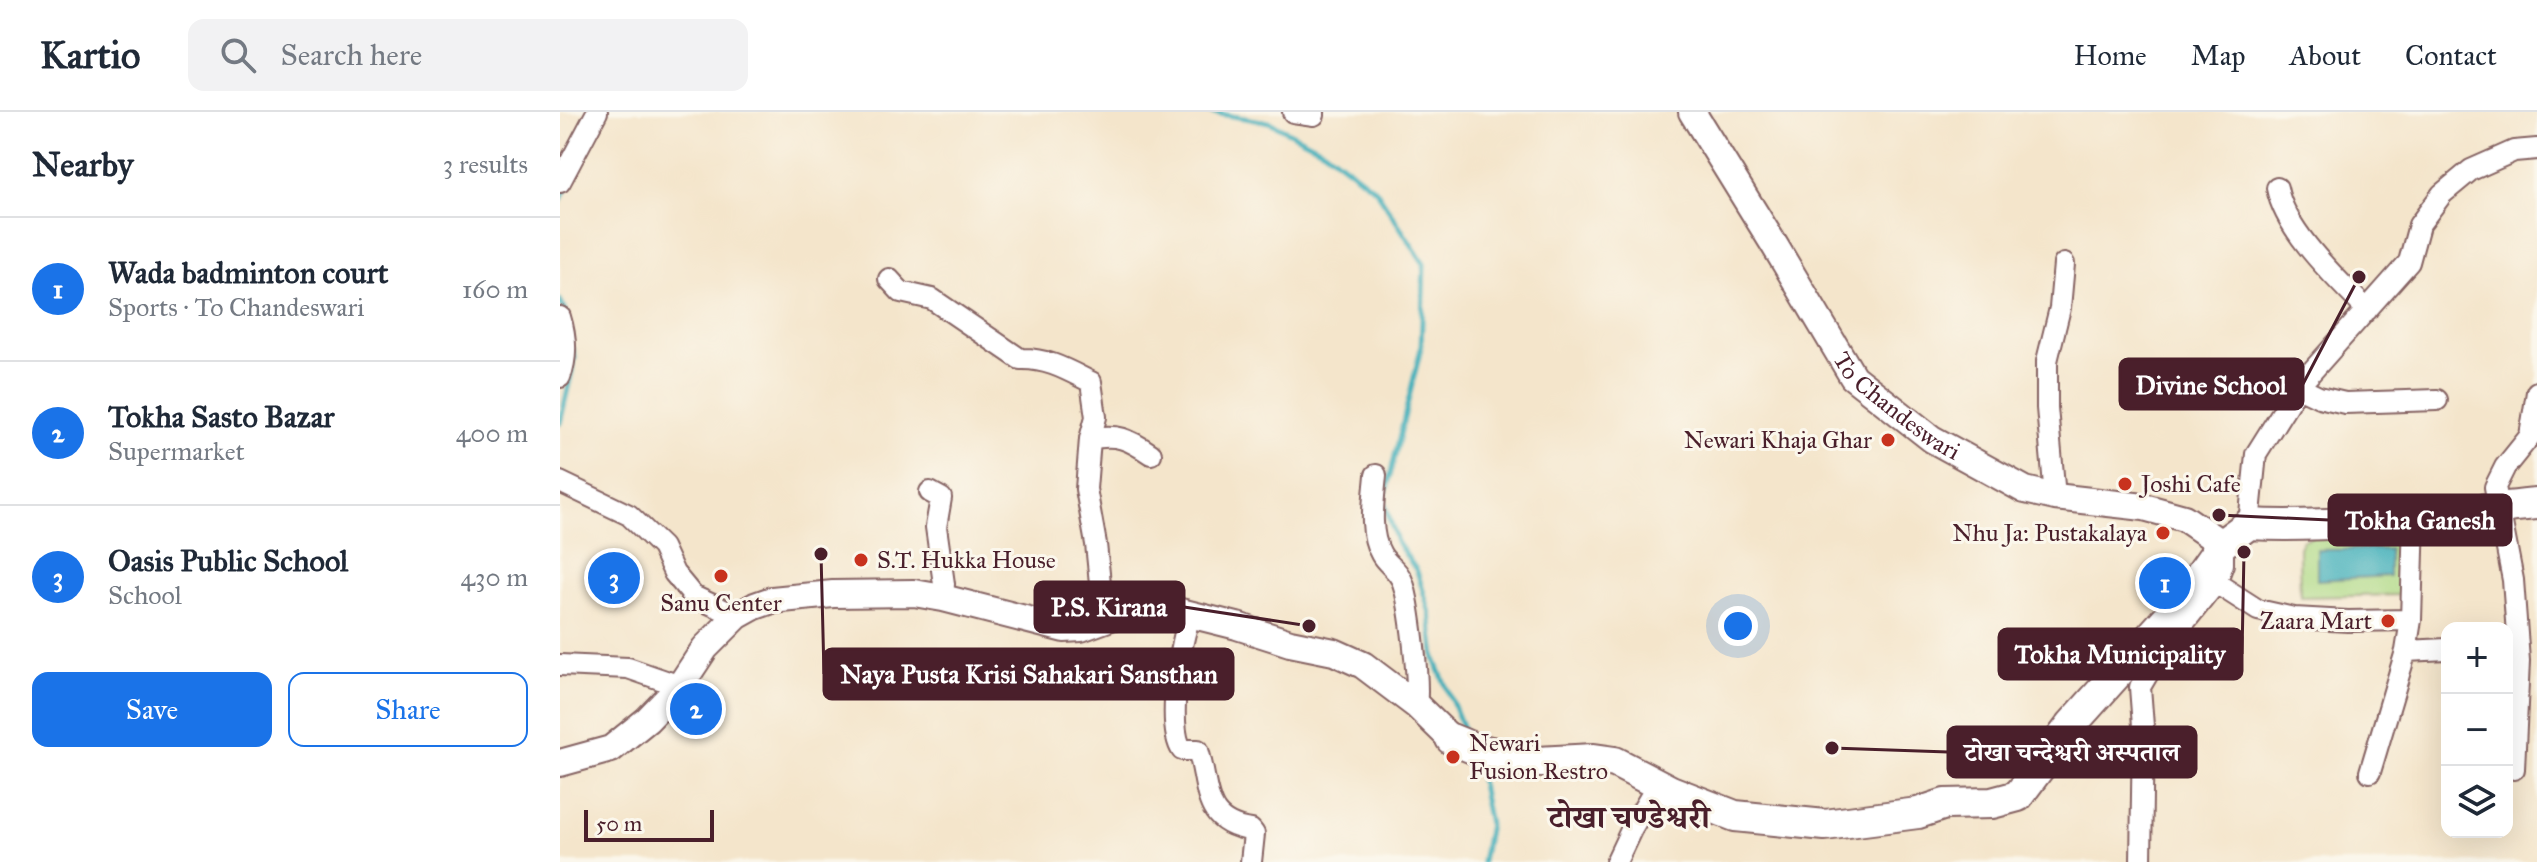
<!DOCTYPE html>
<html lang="en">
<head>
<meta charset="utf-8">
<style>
	body { margin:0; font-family:"IM FELL Great Primer","Noto Serif Devanagari",serif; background:#f2f2f3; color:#1f2937 }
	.controls { position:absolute; right:24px; bottom:24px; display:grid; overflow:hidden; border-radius:16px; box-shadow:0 8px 32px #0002 }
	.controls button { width:72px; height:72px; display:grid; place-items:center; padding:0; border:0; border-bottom:2px solid #e0e1e3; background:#fff; color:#1f2937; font:40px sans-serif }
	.scale { position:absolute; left:24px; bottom:20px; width:130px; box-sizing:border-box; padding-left:8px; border:4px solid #4a1f2b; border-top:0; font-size:22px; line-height:28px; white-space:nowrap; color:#4a1f2b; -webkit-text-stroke:6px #fbf7ec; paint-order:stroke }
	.you { position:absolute; left:1178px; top:514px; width:28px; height:28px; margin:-20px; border:6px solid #fff; border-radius:50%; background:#1a73e8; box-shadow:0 0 0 12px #1a73e833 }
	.badge { display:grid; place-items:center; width:52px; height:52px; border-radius:50%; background:#1a73e8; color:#fff; font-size:26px; font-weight:700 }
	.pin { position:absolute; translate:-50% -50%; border:4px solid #fff; box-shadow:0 2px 8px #0006 }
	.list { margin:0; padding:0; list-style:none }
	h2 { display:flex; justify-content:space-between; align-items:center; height:104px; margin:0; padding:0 32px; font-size:34px }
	h2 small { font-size:26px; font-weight:400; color:#747a83 }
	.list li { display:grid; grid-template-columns:52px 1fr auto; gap:24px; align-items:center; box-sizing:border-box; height:144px; padding:0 32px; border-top:2px solid #e0e1e3 }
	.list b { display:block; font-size:30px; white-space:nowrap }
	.list p { margin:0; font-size:26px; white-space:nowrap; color:#747a83 }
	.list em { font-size:26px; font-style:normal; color:#747a83 }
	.actions { display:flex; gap:16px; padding:24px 32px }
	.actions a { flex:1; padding:18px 0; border:2px solid #1a73e8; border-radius:16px; text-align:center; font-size:28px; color:#1a73e8 }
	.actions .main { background:#1a73e8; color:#fff }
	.icon { flex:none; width:44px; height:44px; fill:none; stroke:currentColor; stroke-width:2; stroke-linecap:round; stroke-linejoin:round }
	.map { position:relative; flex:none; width:1977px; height:750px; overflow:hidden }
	header { display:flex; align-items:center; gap:48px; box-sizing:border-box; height:112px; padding:0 40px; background:#fff; border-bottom:2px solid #e0e1e3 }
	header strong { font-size:38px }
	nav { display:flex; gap:44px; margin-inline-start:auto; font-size:28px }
	.search { width:560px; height:72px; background:#f2f2f3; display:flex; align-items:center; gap:20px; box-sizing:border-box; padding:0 28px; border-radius:16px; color:#747a83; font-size:30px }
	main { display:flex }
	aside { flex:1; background:#fff }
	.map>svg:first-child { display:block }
</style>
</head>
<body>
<header>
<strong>Kartio</strong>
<div class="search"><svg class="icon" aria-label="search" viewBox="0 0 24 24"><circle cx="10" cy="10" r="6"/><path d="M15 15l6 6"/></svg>Search here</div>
<nav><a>Home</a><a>Map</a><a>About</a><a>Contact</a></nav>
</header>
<main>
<aside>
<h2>Nearby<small>3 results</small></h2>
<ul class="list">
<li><span class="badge">1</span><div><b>Wada badminton court</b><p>Sports · To Chandeswari</p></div><em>160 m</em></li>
<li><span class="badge">2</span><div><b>Tokha Sasto Bazar</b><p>Supermarket</p></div><em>400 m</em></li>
<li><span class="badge">3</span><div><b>Oasis Public School</b><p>School</p></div><em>430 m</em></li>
</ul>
<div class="actions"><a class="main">Save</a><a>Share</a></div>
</aside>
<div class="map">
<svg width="1977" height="750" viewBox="0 0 1977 750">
	<rect width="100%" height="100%" fill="#fbf7ec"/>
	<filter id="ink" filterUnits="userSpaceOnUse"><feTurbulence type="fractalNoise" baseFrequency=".0125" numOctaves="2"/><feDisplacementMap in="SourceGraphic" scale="16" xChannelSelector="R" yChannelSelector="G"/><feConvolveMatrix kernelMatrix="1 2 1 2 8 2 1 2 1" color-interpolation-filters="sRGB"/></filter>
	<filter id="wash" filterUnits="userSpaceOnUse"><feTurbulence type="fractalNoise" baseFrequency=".006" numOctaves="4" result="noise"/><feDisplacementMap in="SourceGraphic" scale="32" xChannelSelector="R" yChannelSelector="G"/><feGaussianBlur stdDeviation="1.8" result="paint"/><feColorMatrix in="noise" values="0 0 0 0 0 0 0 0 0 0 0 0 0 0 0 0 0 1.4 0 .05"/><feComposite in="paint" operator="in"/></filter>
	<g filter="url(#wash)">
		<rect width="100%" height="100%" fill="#f4e5cb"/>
		<!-- green -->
		<path fill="#afd985" stroke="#7c7c58" stroke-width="2" d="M1847,420L1841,483L1740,485L1739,436L1742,428L1760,422Z"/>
		<!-- water -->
		<path fill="#3eaeb9" stroke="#446672" stroke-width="2" d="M1829,437V464L1757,468V438Z"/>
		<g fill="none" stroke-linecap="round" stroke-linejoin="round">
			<!-- stream -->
			<path stroke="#3eaeb9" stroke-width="5" d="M647,0L709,10L764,38L816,78L864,152L861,236L824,389L837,430L857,459L870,501L875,547L904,619
				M0,90L6,76
				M0,188L5,200
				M0,311L15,246L13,238
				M916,647L929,712L922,750"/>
		</g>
	</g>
	<g filter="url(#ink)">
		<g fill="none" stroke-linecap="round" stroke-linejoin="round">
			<defs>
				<path id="minor" d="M733,0L754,3V0
					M0,70L37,0
					M1717,76C1725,119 1777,167 1807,198
					M329,167L341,180L372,187L460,247C487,246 507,258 531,270L536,305L530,327L526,377L536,432L542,491L548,505
					M0,205C6,224 7,246 0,265
					M1738,275L1759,285L1785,291L1877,288
					M530,327C557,321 569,327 591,342
					M816,363C814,387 808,420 821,442C827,453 839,458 843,471C850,491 860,572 856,593
					M0,370L69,403L102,435L114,461L133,484L177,504
					M370,380L381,386L376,415L384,472L383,486
					M1495,385L1487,296V249L1500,196L1504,152
					M1689,412L1696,342L1738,275L1849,150L1859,113L1882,82L1911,58L1954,39L1977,37
					M1656,471L1698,498L1734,506L1788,509L1851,508
					M631,502C620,528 606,615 622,638H638C650,676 641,711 691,718L694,722L691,750
					M1846,539L1887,537
					M0,553L68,556L120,574
					M1954,657L1959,549L1953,468L1935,375L1945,355L1970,324L1977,280
					M1810,660L1846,539L1851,508L1854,405
					M1056,750L1072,716L1098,672
					M1581,750L1583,614L1580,575L1600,541L1656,471L1663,452V436"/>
				<g id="tertiary">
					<path id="s1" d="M1132,0L1215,134L1293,265L1372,327L1465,378L1495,385L1584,395L1624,406L1662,432"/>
					<path d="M0,651L51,637L87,608L120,574L145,536L177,504L195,494L212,488L273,482L354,481L383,486L504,517L521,516L573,497L601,495L677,514L730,531L774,540L803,553L856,593L891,627"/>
				</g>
				<path id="secondary" d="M891,627L913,636L977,650L1034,647L1055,650L1111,679L1175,704L1265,713L1358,701L1385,692L1432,691L1458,684L1512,612L1619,493L1662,432L1689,412C1785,417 1881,401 1977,392"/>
			</defs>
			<!-- minor casing -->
			<use href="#minor" stroke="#866463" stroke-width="24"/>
			<!-- tertiary casing -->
			<use href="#tertiary" stroke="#866463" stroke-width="30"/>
			<!-- secondary casing -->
			<use href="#secondary" stroke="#866463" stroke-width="34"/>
			<!-- minor -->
			<use href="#minor" stroke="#fff" stroke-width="20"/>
			<!-- tertiary -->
			<use href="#tertiary" stroke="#fff" stroke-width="26"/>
			<!-- secondary -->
			<use href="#secondary" stroke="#fff" stroke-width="30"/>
		</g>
	</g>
	<!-- markers -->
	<g fill="#c8321e" stroke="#fbf7ec" stroke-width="3">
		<circle cx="1328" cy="328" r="8"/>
		<circle cx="1565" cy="372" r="8"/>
		<circle cx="1603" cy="421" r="8"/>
		<circle cx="301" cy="448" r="8"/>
		<circle cx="161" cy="464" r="8"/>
		<circle cx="1828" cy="509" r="8"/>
		<circle cx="893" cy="645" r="8"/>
	</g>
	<g text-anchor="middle" stroke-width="6" stroke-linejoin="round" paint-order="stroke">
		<!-- street labels -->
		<g font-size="24" fill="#4a1f2b" stroke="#fbf7ec">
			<text dy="8" stroke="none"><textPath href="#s1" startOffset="362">To Chandeswari</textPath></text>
		</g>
		<!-- poi labels -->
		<g font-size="24" fill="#4a1f2b" stroke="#fbf7ec" text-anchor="end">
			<text x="1312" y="336">Newari Khaja Ghar</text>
			<text x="1581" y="380" text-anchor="start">Joshi Cafe</text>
			<text x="1587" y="429">Nhu Ja: Pustakalaya</text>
			<text x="317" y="456" text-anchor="start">S.T. Hukka House</text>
			<text x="161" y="499" text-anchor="middle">Sanu Center</text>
			<text x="1812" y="517">Zaara Mart</text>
			<text x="909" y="639" text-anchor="start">Newari<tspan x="909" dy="28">Fusion Restro</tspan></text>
		</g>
		<!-- district labels -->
		<g font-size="32" font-weight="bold" fill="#4a1f2b" stroke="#fbf7ec">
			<text x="1069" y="716">टोखा चण्डेश्वरी</text>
		</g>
	</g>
	<!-- callouts -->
	<path fill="none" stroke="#4a1f2b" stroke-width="3" d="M1799 165L1743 272M1659 403L1769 408M749 514L624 495M1684 440L1682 542M261 442L264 562M1272 636L1388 640"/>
	<g fill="#4a1f2b" stroke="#fbf7ec" stroke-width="3">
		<circle cx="1799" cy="165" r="8"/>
		<circle cx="1659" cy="403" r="8"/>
		<circle cx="749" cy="514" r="8"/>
		<circle cx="1684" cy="440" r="8"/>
		<circle cx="261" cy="442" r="8"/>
		<circle cx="1272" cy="636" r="8"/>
	</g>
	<g fill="#4a1f2b" stroke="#4a1f2b" stroke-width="3">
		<rect x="1560" y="247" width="183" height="50" rx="8"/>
		<rect x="1769" y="383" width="182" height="50" rx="8"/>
		<rect x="475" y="470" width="149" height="50" rx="8"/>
		<rect x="1439" y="517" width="243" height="50" rx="8"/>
		<rect x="264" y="537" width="409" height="50" rx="8"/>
		<rect x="1388" y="615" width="248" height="50" rx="8"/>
	</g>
	<g font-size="26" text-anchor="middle" font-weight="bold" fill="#fff">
		<text x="1651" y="282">Divine School</text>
		<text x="1860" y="417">Tokha Ganesh</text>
		<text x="549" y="504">P.S. Kirana</text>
		<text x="1560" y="551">Tokha Municipality</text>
		<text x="469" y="571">Naya Pusta Krisi Sahakari Sansthan</text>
		<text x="1512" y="649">टोखा चन्देश्वरी अस्पताल</text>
	</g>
</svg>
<div class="controls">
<button>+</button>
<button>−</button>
<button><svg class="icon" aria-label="layers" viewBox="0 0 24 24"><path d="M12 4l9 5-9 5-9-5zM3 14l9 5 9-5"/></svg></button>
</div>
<div class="scale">50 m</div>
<div class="you"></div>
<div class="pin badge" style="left:1605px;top:471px">1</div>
<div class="pin badge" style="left:136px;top:597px">2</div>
<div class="pin badge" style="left:54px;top:466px">3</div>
</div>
</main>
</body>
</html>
